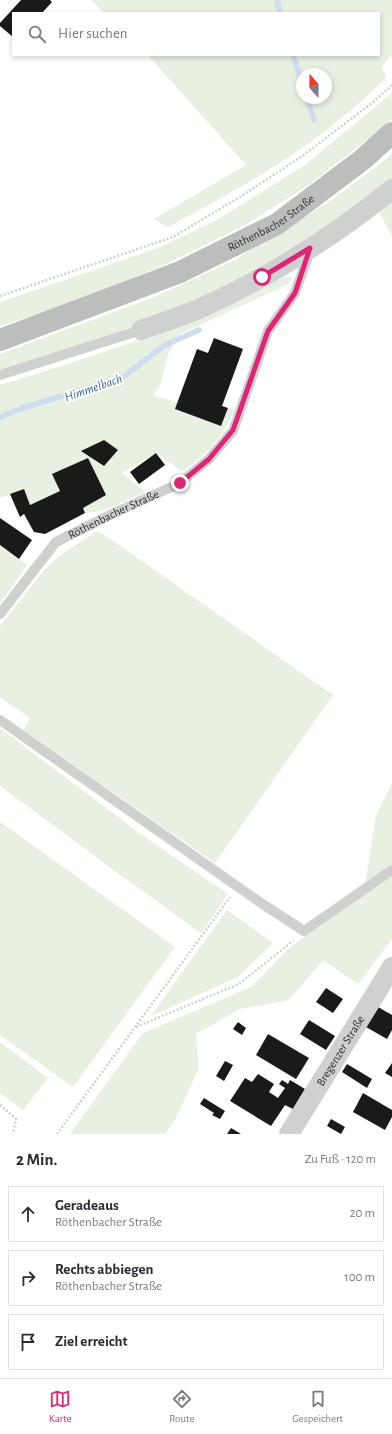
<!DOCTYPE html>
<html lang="de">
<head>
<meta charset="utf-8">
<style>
	body { margin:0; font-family:"Alegreya Sans",sans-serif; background:#f2f2f3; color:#2b2b33 }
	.compass { position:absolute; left:296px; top:68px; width:36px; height:36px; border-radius:50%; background:#fff; box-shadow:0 2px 6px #0003; rotate:340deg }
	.stop { position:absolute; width:12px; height:12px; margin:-9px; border:3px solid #db2777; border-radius:50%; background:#fff }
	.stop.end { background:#db2777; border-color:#fff; box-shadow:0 1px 4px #0008 }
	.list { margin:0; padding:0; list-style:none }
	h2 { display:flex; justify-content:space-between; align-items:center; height:52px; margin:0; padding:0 16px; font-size:17px }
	h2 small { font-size:13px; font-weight:400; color:#7c7c81 }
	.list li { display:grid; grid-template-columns:26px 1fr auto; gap:12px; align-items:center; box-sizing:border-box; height:56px; margin:0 8px 8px; padding:0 8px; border:1px solid #e1e1e2; border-radius:0px }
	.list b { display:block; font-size:15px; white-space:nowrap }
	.list p { margin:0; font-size:13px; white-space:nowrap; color:#7c7c81 }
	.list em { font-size:13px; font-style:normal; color:#7c7c81 }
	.icon { flex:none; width:22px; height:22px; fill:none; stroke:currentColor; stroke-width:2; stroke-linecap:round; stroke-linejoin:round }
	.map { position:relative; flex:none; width:392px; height:1134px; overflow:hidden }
	.search { position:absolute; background:#fff; box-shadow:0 2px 6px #0003; left:12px; right:12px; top:12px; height:44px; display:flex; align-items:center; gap:10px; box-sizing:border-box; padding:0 14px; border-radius:0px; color:#7c7c81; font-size:15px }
	.sheet { height:244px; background:#fff }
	nav { display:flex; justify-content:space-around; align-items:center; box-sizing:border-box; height:56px; border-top:1px solid #e1e1e2; background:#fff; font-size:11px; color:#7c7c81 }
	nav a { display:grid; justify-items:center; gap:2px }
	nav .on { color:#db2777 }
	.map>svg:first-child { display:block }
</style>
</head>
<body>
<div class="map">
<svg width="392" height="1134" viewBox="0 0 392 1134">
	<rect width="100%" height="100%" fill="#fff"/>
	<!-- green -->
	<path fill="#e7f0e1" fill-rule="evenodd" d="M91,0H392V57L390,56L382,67L386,78C371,92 355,107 339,120C287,163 227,195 168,227L154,219L246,165L148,55H379V13H105ZM302,74H326V98H302Z
		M392,93V119L380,130L306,187L243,226L162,266L49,311L0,326V302L158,248L217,220L305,165Z
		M392,154V179L337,220L282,257L199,301L116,333L0,371V354L152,298L233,261L330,201L380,164Z
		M392,197V237L377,208Z
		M284,277H292L289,284L180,334L168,354L161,382L154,396L178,402L176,409L221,426L228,408L235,410C221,438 209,454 182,471L156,453L122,473L146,492L102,511L85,513L83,508L30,511L10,494L0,498V385C97,356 194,323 284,277Z
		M97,531L106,536L333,695L215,863L23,730L30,718L0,697V626L46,568L59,556Z
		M0,546L27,565L0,604Z
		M0,728L146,838L228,894L201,933L119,874L0,786Z
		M392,783V939L358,984L323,960L289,1000L240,1009L196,1034L199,1068L176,1118L165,1134H70L143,1033L251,987L287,950L364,892L376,815Z
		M0,822L175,947L73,1087L0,1035Z
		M227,910L273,943L238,977L151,1016Z
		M0,1042L48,1078L23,1110L0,1093Z"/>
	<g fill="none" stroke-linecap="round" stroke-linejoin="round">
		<!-- stream -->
		<path stroke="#ceddef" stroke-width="5.5" d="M277,0L280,13
			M293,55L302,83
			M307,98L314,120
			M0,417L23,408L123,377L165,345L199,330"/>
	</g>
	<!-- building -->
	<path fill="#1a1a1a" d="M21,0H50L52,2L42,13H13V37L0,26V23Z
		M214,338L243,349L222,406L228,408L221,426L175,409L197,349L208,353Z
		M104,440L118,450L104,466L81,451Z
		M156,453L165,465L139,484L130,472Z
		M88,458L106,495L83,508L85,513L45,534L34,532L24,514L20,517L10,494L24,489L30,505L60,491L52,474Z
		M0,518L32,540L19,559L0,545Z
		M326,988L343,999L333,1013L316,1002Z
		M378,1007L392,1015V1030L387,1039L366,1027Z
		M309,1020L335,1036L326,1050L300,1034Z
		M238,1022L246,1028L242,1035L233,1029Z
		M268,1034L309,1058L296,1079L256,1055Z
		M225,1061L233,1065L224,1081L216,1076Z
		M392,1063V1077L385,1073Z
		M347,1064L372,1079L367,1088L342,1072Z
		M258,1074L274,1084L269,1092L278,1098L285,1088L279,1084L282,1080L288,1084L290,1080L305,1089L293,1109L285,1105L271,1126L230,1101L245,1078L252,1082Z
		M363,1093L392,1110V1117L385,1130L353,1112Z
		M204,1098L225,1111L220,1119L212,1115L214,1113L200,1104Z
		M331,1119L345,1127L341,1134L327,1126Z
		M231,1128L241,1134H227Z"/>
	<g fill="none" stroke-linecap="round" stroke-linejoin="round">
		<!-- path -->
		<path stroke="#d0d0d0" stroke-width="2.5" stroke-dasharray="2 2" stroke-linecap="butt" d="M0,296L173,237L240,197L301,157L372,103L392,85
			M136,1027L239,984L293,941
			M0,1105L16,1119L13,1134
			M57,1134L230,897"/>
		<!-- service -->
		<g stroke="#d0d0d0" stroke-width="10">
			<path d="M0,375L141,330"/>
			<path id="s1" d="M0,614L56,542L114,513L180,483L209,459L233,431L268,331L295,293L310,251"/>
			<path d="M0,720L261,903L304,931L392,870"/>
		</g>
		<!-- minor -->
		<g stroke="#d0d0d0" stroke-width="20">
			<path d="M141,330C161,323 182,316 201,308C268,278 336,235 392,189"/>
			<path id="s2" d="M289,1134L392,967"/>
		</g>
		<!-- secondary -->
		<path stroke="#bdbdbd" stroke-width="22" id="s3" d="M0,340L180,272L277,224L362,160L392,133"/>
	</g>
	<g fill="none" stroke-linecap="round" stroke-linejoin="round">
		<!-- route -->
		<path stroke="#db2777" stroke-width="5" d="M180,483L209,459L233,430L268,331L295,293L310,248L262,277"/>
	</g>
	<g text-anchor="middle" stroke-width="4" stroke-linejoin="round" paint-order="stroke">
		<!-- street labels -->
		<g font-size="12" fill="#333" stroke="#fff">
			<text dy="4" stroke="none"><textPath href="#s3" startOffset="296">Röthenbacher Straße</textPath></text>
			<text dy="4" stroke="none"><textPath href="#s1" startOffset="155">Röthenbacher Straße</textPath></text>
			<text dy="4" stroke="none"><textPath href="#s2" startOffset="98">Bregenzer Straße</textPath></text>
		</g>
		<!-- water labels -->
		<g font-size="13" font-style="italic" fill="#3b669b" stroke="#fff">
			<text transform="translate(93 387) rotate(-19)" y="5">Himmelbach</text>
		</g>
	</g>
</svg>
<svg class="compass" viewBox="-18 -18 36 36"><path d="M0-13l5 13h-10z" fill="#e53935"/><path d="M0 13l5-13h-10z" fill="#7c7c81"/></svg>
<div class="stop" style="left:262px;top:277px"></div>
<div class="stop end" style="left:180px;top:483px"></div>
<div class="search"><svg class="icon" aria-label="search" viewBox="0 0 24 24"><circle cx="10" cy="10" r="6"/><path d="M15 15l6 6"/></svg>Hier suchen</div>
</div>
<section class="sheet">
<h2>2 Min.<small>Zu Fuß · 120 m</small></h2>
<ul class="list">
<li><svg class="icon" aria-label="ahead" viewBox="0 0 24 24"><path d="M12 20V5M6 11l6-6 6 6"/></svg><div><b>Geradeaus</b><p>Röthenbacher Straße</p></div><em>20 m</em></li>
<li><svg class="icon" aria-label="right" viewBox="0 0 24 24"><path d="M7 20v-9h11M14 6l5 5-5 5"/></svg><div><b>Rechts abbiegen</b><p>Röthenbacher Straße</p></div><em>100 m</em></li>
<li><svg class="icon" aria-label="arrive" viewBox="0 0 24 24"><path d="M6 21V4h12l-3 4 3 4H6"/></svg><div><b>Ziel erreicht</b></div></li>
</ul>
</section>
<nav>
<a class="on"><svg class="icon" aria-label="map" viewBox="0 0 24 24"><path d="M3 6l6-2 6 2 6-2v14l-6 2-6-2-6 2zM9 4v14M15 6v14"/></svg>Karte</a>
<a><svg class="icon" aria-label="directions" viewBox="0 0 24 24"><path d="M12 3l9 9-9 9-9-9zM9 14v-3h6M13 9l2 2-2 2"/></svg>Route</a>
<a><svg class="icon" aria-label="saved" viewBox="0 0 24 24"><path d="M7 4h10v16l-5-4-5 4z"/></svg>Gespeichert</a>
</nav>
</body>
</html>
